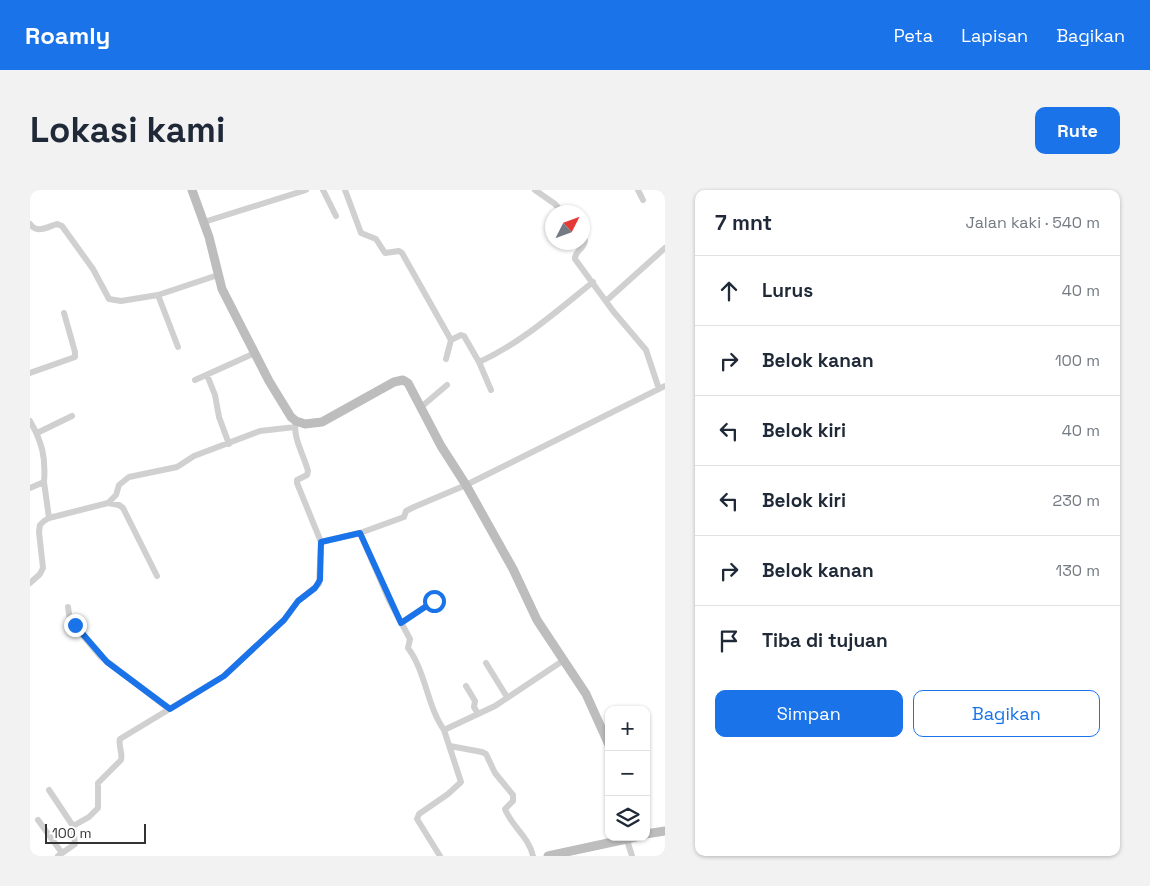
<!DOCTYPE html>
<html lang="id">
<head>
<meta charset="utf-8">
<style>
	body { margin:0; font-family:"Space Grotesk",sans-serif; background:#f2f2f3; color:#1f2937 }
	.controls { position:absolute; right:15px; bottom:15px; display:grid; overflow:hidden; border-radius:10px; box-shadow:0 1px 4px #0004 }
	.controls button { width:45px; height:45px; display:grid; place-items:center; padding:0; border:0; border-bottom:1px solid #e0e1e3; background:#fff; color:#1f2937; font:25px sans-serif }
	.compass { position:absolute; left:515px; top:15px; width:45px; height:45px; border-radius:50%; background:#fff; box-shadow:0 1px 4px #0004; rotate:48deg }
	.scale { position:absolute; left:15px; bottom:12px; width:101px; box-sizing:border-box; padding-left:5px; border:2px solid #333; border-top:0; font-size:14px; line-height:18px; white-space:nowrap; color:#333; -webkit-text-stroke:4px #fff; paint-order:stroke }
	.stop { position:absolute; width:15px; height:15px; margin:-11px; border:4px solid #1a73e8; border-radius:50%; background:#fff }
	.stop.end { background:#1a73e8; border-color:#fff; box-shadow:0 1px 5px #0008 }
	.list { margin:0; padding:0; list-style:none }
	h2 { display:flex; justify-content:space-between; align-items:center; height:65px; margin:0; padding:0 20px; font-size:21px }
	h2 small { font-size:16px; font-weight:400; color:#747a83 }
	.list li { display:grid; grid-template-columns:32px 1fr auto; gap:15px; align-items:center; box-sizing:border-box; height:70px; padding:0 20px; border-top:1px solid #e0e1e3 }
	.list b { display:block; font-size:19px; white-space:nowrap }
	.list em { font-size:16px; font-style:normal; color:#747a83 }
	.actions { display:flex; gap:10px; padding:15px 20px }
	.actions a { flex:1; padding:11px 0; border:1px solid #1a73e8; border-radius:10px; text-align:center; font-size:18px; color:#1a73e8 }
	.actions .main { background:#1a73e8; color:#fff }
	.icon { flex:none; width:28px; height:28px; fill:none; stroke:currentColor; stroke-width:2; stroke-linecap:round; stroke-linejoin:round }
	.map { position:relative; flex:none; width:635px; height:666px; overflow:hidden; border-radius:10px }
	header { display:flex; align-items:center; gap:30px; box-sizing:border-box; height:70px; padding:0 25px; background:#1a73e8; color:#fff }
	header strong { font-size:24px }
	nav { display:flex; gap:28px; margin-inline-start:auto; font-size:18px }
	.intro { display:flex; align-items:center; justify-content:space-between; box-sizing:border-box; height:120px; padding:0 30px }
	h1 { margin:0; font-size:35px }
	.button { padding:12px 22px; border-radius:10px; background:#1a73e8; color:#fff; font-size:18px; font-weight:700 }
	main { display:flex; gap:30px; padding:0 30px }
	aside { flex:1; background:#fff; border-radius:10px; box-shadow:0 1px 4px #0004 }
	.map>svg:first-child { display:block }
</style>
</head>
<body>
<header>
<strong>Roamly</strong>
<nav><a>Peta</a><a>Lapisan</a><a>Bagikan</a></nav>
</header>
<div class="intro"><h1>Lokasi kami</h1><a class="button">Rute</a></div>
<main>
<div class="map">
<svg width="635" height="666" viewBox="0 0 635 666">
	<rect width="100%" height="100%" fill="#fff"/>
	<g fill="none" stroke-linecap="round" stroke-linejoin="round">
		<!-- street -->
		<path stroke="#d0d0d0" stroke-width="6" d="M293,0L306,26
			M315,0L331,43L346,49L355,63L369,61L372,63L421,150L416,169
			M505,0L525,14L532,22
			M608,0L613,10
			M174,32L276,0
			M0,34C7,44 17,37 27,34L32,36L63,79L79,109L91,111L128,105
			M552,47L555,50C555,59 544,61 545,69L583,121L616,160L629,199
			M576,111L635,58
			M421,150L431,145L434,146L449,172L461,200
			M148,157L128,105L188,85
			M449,172C491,153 527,121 563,92
			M0,183L45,167V162L34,123
			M177,185L185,205L189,227L199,254
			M165,190L225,163
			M390,218L417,195
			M0,231C12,252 16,267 14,292L0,298
			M7,243L42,226
			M14,292L19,328
			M78,313L89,315L93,318L127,386
			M330,343L359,410L380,449L378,458C396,482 397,516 414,540L465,516L534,470
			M291,352L330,343L374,327L376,321L384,317L436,295L635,196
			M0,393L10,384L13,378L9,342L10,335L14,331L19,328L78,313L86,305L89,295L99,287L147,277L164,266L230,241L265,237
			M38,417L40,430L70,466L139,519
			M371,433L404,411
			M456,473L477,507
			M436,496L445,511L444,517L448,524
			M420,556L452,562L456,564L465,583L483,605V611L475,619C482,637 499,647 503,666
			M19,600L43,636
			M8,630L32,663
			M597,650L602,666
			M28,666L45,654L43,636L59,627L68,618V593L91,570C93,563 88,556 90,549L194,486L254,430L268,411L289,394L291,352L267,293V290L277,285L278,281C274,265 262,247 266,231
			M410,666L387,629L389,624L418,604L431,592L414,540"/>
		<!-- secondary -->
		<path stroke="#bdbdbd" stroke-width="9" d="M162,0L179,47L192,99L239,191L261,227L266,231L275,234L292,232L364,192L373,190L378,193L411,256L436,295L483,379L507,430L556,504L579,555
			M616,644L635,641
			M518,666L606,647"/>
	</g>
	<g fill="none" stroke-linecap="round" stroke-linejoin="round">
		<!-- route -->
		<path stroke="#1a73e8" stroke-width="6" d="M45,435L77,472L140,519L194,486L254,430L268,411L285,398L290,390L291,352L330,343L371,433L404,411"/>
	</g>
</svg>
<div class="controls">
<button>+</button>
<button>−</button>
<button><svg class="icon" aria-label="layers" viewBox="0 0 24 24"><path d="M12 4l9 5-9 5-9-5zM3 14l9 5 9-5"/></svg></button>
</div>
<svg class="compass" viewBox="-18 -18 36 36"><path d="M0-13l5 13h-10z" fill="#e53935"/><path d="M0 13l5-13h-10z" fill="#747a83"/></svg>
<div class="scale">100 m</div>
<div class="stop" style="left:404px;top:411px"></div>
<div class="stop end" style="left:45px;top:435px"></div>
</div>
<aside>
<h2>7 mnt<small>Jalan kaki · 540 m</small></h2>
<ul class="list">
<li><svg class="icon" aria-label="ahead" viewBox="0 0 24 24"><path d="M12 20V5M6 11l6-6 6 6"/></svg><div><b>Lurus</b></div><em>40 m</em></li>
<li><svg class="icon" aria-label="right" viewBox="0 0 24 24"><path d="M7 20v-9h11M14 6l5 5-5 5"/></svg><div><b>Belok kanan</b></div><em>100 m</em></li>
<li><svg class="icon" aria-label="left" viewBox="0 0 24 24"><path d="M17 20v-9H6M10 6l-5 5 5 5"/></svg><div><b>Belok kiri</b></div><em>40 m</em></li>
<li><svg class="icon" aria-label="left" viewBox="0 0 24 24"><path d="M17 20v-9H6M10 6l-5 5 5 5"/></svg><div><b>Belok kiri</b></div><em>230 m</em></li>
<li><svg class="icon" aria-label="right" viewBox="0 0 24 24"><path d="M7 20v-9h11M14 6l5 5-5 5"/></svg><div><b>Belok kanan</b></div><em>130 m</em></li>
<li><svg class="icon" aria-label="arrive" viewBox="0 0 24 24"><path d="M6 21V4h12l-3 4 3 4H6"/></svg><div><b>Tiba di tujuan</b></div></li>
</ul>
<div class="actions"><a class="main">Simpan</a><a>Bagikan</a></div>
</aside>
</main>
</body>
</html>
